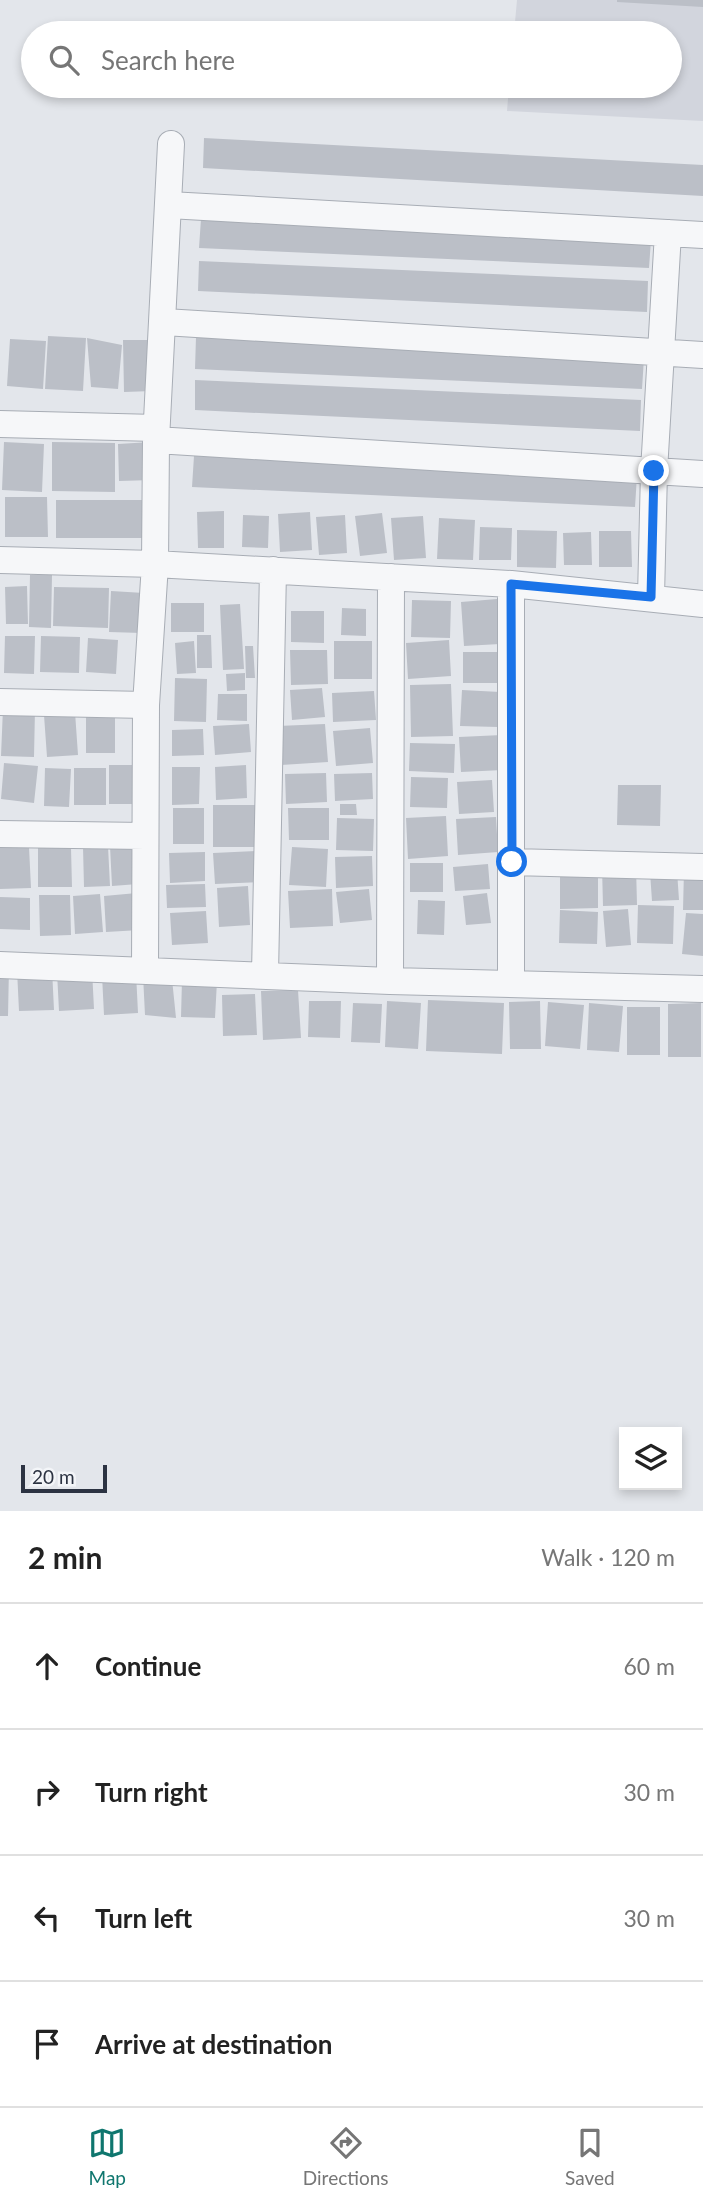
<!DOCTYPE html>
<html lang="en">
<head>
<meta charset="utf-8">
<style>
	body { margin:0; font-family:Lato,sans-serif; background:#f2f2f2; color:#222 }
	.controls { position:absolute; right:21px; bottom:21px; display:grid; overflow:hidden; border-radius:0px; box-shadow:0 4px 10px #0003 }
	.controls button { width:63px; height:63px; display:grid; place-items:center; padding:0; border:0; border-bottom:2px solid #e0e0e0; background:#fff; color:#222; font:35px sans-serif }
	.scale { position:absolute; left:21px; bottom:18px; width:86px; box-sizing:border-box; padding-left:7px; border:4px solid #2c3342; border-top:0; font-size:19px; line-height:24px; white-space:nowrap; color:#2c3342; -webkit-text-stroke:5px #f3f5f8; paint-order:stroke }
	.stop { position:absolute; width:21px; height:21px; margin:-16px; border:5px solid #1a73e8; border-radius:50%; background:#fff }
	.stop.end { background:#1a73e8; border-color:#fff; box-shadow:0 2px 7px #0008 }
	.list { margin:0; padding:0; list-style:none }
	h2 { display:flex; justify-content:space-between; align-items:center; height:91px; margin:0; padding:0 28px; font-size:30px }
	h2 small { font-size:23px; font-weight:400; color:#767676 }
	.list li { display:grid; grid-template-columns:46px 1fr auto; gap:21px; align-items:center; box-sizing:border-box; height:126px; padding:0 28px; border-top:2px solid #e0e0e0 }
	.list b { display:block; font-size:26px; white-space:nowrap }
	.list em { font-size:23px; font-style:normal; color:#767676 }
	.icon { flex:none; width:38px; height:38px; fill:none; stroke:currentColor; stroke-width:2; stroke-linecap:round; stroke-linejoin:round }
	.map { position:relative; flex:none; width:703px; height:1511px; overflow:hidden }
	.search { position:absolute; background:#fff; box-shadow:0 4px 10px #0003; left:21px; right:21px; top:21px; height:77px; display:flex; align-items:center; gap:18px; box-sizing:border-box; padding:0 24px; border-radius:38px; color:#767676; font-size:26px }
	.sheet { height:595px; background:#fff }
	nav { display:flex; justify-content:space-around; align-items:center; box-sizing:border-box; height:98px; border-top:2px solid #e0e0e0; background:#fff; font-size:19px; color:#767676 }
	nav a { display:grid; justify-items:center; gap:4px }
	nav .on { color:#0f766e }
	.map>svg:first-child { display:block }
</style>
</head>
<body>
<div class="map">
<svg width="703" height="1511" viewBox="0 0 703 1511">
	<rect width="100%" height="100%" fill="#e3e6eb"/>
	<!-- built -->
	<path fill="#d2d5dd" d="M517,0H703V121L507,111L509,86H670V33H514Z"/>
	<!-- building -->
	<path fill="#bbbfc7" d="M617,0H703V7L617,2Z
		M204,138L703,165V196L203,168Z
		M201,219L651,240L649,268L199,248Z
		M199,261L648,281L647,312L198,291Z
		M48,336L86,338L83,391L45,389Z
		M196,337L644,358L642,389L195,369Z
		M87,338L122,345L118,389L91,387Z
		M10,339L46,341L43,389L7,386Z
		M123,340H153V391L124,392Z
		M195,380L641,400L640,431L195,410Z
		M4,442L44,444L42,492L2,490Z
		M52,442L115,443V492L52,491Z
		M151,442L153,480L119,481L118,444Z
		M194,456L637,476L635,507L192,487Z
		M5,497H47L48,537H5Z
		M56,500H150V538H56Z
		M224,511V548H198L197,512Z
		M310,512L312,550L280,552L278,514Z
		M382,513L387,553L360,556L355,516Z
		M243,515L269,516L268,548L242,547Z
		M345,515L347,553L319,555L316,517Z
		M423,516L426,558L394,560L391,518Z
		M439,518L475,520L473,560L437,559Z
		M480,527L512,528L511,560H479Z
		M517,530L557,531L556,568L517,567Z
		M599,531H631L632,567H599Z
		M591,532L592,565H564L563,533Z
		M30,575H52L51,628L29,627Z
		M27,586L28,624H6L5,587Z
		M54,587L109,588L108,628L53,626Z
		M111,591L144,593L142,633L109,632Z
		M497,599L500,644L464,646L461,602Z
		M412,600L451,601L450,638L411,637Z
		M171,603H204V632H171Z
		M240,604L244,669L223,670L220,605Z
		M342,608L366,609V636L341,635Z
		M291,611H324V643L291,642Z
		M197,635H211L212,668H197Z
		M5,636H35L34,674L4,673Z
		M41,636L80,637L79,673L40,672Z
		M88,638L118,640L116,674L86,672Z
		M449,640L451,676L408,679L406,643Z
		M194,641L196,673L177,674L175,643Z
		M334,641H372V679H334Z
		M245,646H253L255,678H246Z
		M290,650H327L328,684L291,685Z
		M463,652H497V683H463Z
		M245,673V690L227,691L226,674Z
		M175,678L207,679L206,722L174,721Z
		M451,684L453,736L411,737L410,685Z
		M322,688L325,717L292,720L290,690Z
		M462,690L500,692L498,727L460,726Z
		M374,691L376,720L333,722L332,693Z
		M218,694H247V721L217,720Z
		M3,708L35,709L34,757L1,756Z
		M75,712L78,755L47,757L44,715Z
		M86,715H115V753H86Z
		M249,724L251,752L215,755L213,726Z
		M325,724L328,762L281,765L278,726Z
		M370,728L373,763L336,766L333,731Z
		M203,729L204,755L172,756V730Z
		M502,735L503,770L461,772L459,737Z
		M410,743L455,744L454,773L409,771Z
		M4,763L38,766L34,803L1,799Z
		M109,765H134V804H109Z
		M246,765L247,798L216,800L215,767Z
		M172,767H200L199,804L172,805Z
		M45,768L71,769L69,807L44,806Z
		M74,768H106V805H74Z
		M326,773L327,802L286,804L285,774Z
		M372,773L373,799L335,801L334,774Z
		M411,777L448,778L447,808L410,807Z
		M492,780L494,812L459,814L457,782Z
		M618,785H661L660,826L617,825Z
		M340,804H356L357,815H340Z
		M213,805H255V847H213Z
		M173,808H204V844H173Z
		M288,808H329V840H289Z
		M446,816L448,856L408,859L406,818Z
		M496,817L498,852L458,855L456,819Z
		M337,818L374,819L373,851L336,850Z
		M135,844L138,884L112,886L110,846Z
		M108,846L110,886L84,887L83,847Z
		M29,847L31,888L0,889V848Z
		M292,847L328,849L326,887L289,885Z
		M38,848H71L72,887H38Z
		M257,851L259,882L215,884L213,853Z
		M205,852V881L170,883L169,853Z
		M372,856L373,886L336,888L335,857Z
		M410,863H443V892H410Z
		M488,864L490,889L455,891L453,867Z
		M598,865V908L560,909V866Z
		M636,866L637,905L603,906L602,867Z
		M684,870H703V910H683Z
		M677,871L679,900L652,901L650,872Z
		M205,884L206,907L167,908L166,885Z
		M248,886L250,925L219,927L217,888Z
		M332,889L333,926L290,928L288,891Z
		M369,889L372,920L340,923L336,892Z
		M137,893L140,930L106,932L104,896Z
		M487,893L491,923L466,925L463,896Z
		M100,894L103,932L75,934L73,896Z
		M39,895H70L71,935L40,936Z
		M0,897L30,898V930L0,929Z
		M418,900L445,901L444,935L417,934Z
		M638,905L674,906L673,944L637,943Z
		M628,909L631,945L606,947L603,911Z
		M560,910L598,912L597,944L559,943Z
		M206,911L208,943L172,945L170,913Z
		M686,913L703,914V956L682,954Z
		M0,967H9L8,1016H0Z
		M52,969L54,1010L19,1011L17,970Z
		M92,970L94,1009L59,1011L57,972Z
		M136,973L138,1013L104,1015L102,975Z
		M143,975L172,979L176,1018L145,1015Z
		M182,980L217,981L215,1018L181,1017Z
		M298,990L301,1038L263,1040L261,991Z
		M255,994L257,1035L223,1036L222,995Z
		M428,1000L504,1003L502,1054L426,1051Z
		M309,1001H341L340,1038L308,1037Z
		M387,1001L421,1003L418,1049L385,1047Z
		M540,1001L541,1049H510L509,1002Z
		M548,1002L584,1005L580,1049L545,1046Z
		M353,1003L382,1004L380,1043L351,1042Z
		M589,1003L623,1006L619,1052L587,1050Z
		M701,1003V1057H668V1004Z
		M627,1007H660V1055H627Z"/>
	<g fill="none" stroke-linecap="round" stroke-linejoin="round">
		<defs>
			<path id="minor" d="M169,205L703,235
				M164,322L703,355
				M0,424L156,428
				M156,440L703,474
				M0,560L155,564L511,584L703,604
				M511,584V984
				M651,597L654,471L668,233
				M0,702L146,705
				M0,834L145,836
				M512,862L703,867
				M0,965L390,981L703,989
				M145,970L146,705L155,564L156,440L171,144
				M265,974L273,570
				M390,981L391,577"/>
		</defs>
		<!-- minor casing -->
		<use href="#minor" stroke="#a8adb5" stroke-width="28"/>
		<!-- minor -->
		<use href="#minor" stroke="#f6f7f9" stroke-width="26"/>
	</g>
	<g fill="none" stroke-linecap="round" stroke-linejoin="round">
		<!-- route -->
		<path stroke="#1a73e8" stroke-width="9" d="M512,862L511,584L651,597L654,471"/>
	</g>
</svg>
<div class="controls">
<button><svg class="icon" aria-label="layers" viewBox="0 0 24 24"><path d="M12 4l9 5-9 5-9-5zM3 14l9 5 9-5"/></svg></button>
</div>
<div class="scale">20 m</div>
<div class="stop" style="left:512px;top:862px"></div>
<div class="stop end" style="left:654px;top:471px"></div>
<div class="search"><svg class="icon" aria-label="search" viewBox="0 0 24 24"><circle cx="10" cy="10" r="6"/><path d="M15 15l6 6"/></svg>Search here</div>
</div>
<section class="sheet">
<h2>2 min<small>Walk · 120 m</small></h2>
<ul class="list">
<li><svg class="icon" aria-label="ahead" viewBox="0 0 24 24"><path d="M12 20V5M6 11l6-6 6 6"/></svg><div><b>Continue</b></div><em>60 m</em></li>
<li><svg class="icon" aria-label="right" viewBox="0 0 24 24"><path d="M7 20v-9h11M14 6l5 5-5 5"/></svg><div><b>Turn right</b></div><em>30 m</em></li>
<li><svg class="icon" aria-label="left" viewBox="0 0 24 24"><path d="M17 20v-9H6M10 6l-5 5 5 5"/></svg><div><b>Turn left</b></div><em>30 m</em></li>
<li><svg class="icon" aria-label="arrive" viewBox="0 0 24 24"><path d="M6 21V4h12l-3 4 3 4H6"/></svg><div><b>Arrive at destination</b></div></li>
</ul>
</section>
<nav>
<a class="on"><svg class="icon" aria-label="map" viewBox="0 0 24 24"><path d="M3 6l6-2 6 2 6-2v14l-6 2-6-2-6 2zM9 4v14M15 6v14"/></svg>Map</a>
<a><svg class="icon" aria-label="directions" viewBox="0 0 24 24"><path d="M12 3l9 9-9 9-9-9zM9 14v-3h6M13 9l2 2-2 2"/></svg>Directions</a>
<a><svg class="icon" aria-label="saved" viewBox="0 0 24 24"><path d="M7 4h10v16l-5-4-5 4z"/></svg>Saved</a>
</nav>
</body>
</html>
